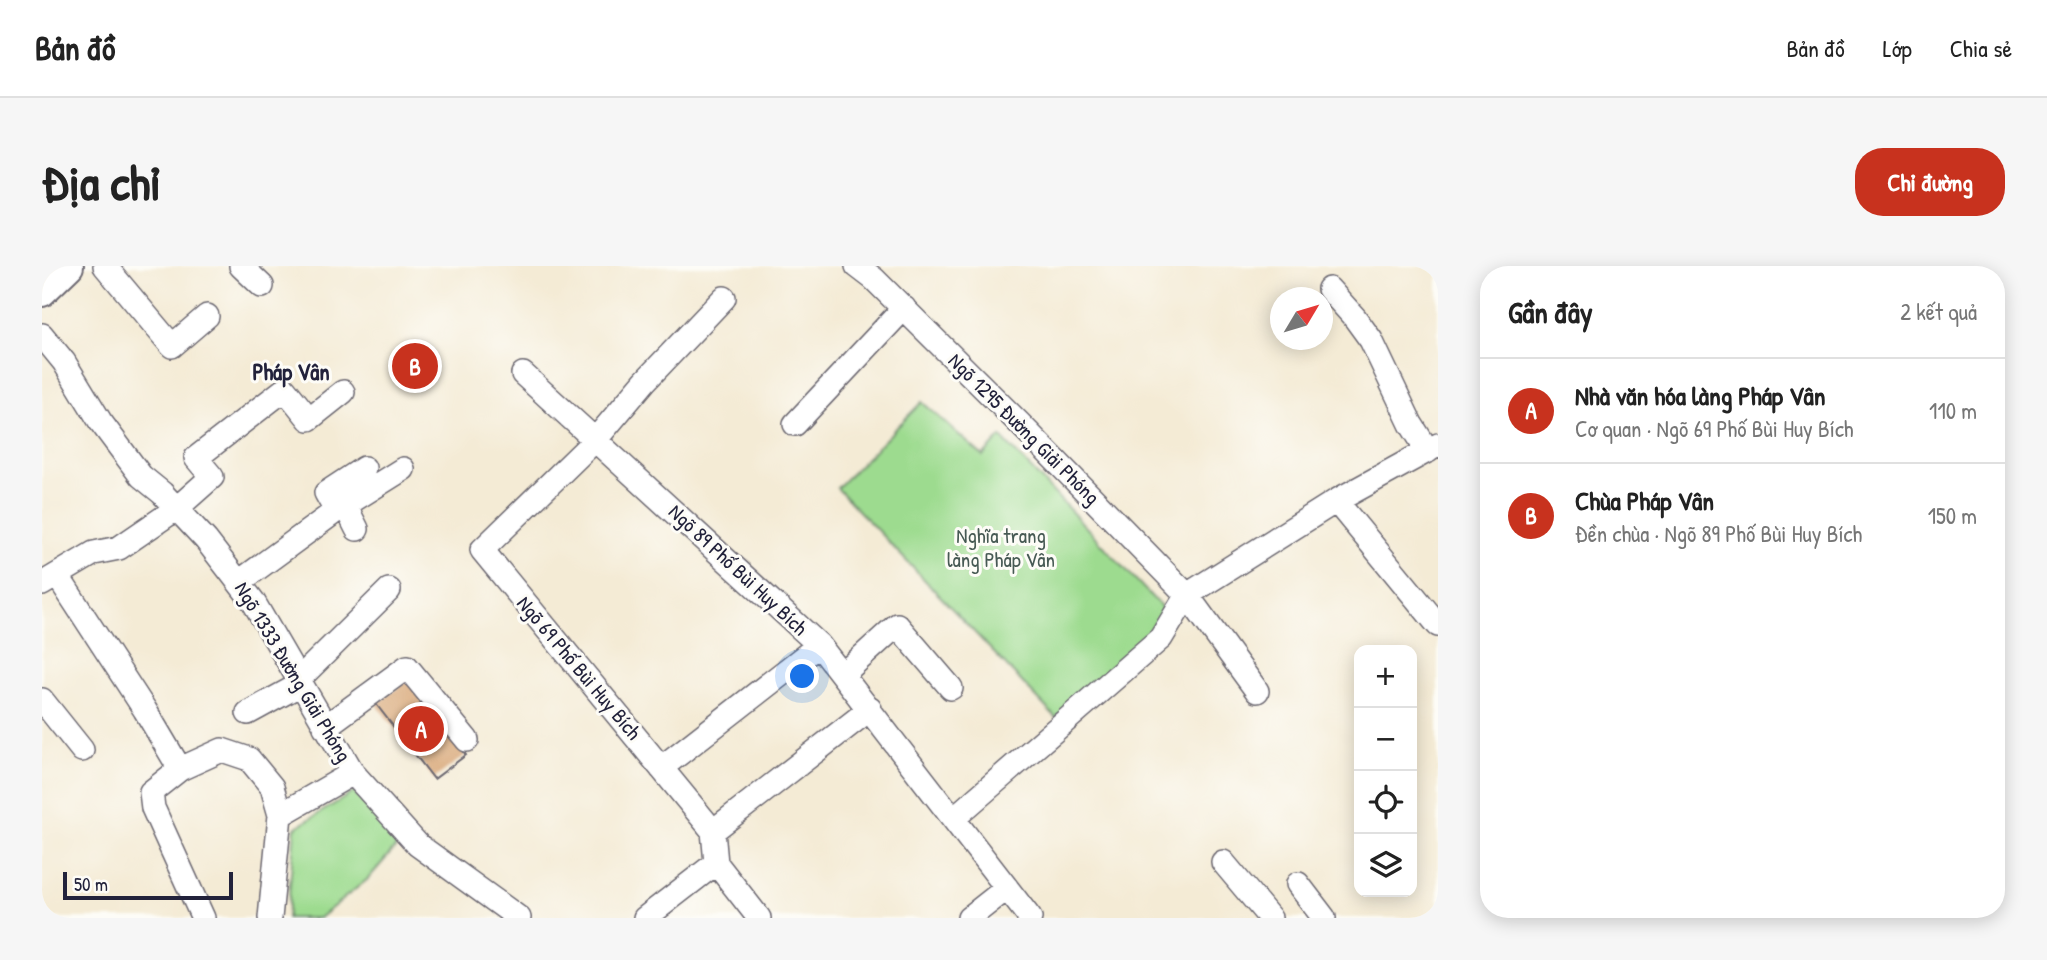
<!DOCTYPE html>
<html lang="vi">
<head>
<meta charset="utf-8">
<style>
	body { margin:0; font-family:"Patrick Hand",sans-serif; background:#f6f6f6; color:#222 }
	.controls { position:absolute; right:21px; bottom:21px; display:grid; overflow:hidden; border-radius:14px; box-shadow:0 4px 18px #0003 }
	.controls button { width:63px; height:63px; display:grid; place-items:center; padding:0; border:0; border-bottom:2px solid #e0e0e0; background:#fff; color:#222; font:35px sans-serif }
	.compass { position:absolute; left:1228px; top:21px; width:63px; height:63px; border-radius:50%; background:#fff; box-shadow:0 4px 18px #0003; rotate:52deg }
	.scale { position:absolute; left:21px; bottom:18px; width:170px; box-sizing:border-box; padding-left:7px; border:4px solid #22223b; border-top:0; font-size:19px; line-height:24px; white-space:nowrap; color:#22223b; -webkit-text-stroke:5px #fdfcf7; paint-order:stroke }
	.you { position:absolute; left:761px; top:411px; width:24px; height:24px; margin:-18px; border:5px solid #fff; border-radius:50%; background:#1a73e8; box-shadow:0 0 0 10px #1a73e833 }
	.badge { display:grid; place-items:center; width:46px; height:46px; border-radius:50%; background:#c8321e; color:#fff; font-size:23px; font-weight:700 }
	.pin { position:absolute; translate:-50% -50%; border:4px solid #fff; box-shadow:0 2px 7px #0006 }
	.list { margin:0; padding:0; list-style:none }
	h2 { display:flex; justify-content:space-between; align-items:center; height:91px; margin:0; padding:0 28px; font-size:30px }
	h2 small { font-size:23px; font-weight:400; color:#767676 }
	.list li { display:grid; grid-template-columns:46px 1fr auto; gap:21px; align-items:center; box-sizing:border-box; height:105px; padding:0 28px; border-top:2px solid #e0e0e0 }
	.list b { display:block; font-size:26px; white-space:nowrap }
	.list p { margin:0; font-size:23px; white-space:nowrap; color:#767676 }
	.list em { font-size:23px; font-style:normal; color:#767676 }
	.icon { flex:none; width:38px; height:38px; fill:none; stroke:currentColor; stroke-width:2; stroke-linecap:round; stroke-linejoin:round }
	.map { position:relative; flex:none; width:1396px; height:652px; overflow:hidden; border-radius:28px }
	header { display:flex; align-items:center; gap:42px; box-sizing:border-box; height:98px; padding:0 35px; background:#fff; border-bottom:2px solid #e0e0e0 }
	header strong { font-size:33px }
	nav { display:flex; gap:38px; margin-inline-start:auto; font-size:24px }
	.intro { display:flex; align-items:center; justify-content:space-between; box-sizing:border-box; height:168px; padding:0 42px }
	h1 { margin:0; font-size:49px }
	.button { padding:18px 32px; border-radius:28px; background:#c8321e; color:#fff; font-size:24px; font-weight:700 }
	main { display:flex; gap:42px; padding:0 42px }
	aside { flex:1; background:#fff; border-radius:28px; box-shadow:0 4px 18px #0003 }
	.map>svg:first-child { display:block }
</style>
</head>
<body>
<header>
<strong>Bản đồ</strong>
<nav><a>Bản đồ</a><a>Lớp</a><a>Chia sẻ</a></nav>
</header>
<div class="intro"><h1>Địa chỉ</h1><a class="button">Chỉ đường</a></div>
<main>
<div class="map">
<svg width="1396" height="652" viewBox="0 0 1396 652">
	<rect width="100%" height="100%" fill="#fdfcf7"/>
	<filter id="ink" filterUnits="userSpaceOnUse"><feTurbulence type="fractalNoise" baseFrequency=".0143" numOctaves="2"/><feDisplacementMap in="SourceGraphic" scale="14" xChannelSelector="R" yChannelSelector="G"/><feConvolveMatrix kernelMatrix="1 2 1 2 8 2 1 2 1" color-interpolation-filters="sRGB"/></filter>
	<filter id="wash" filterUnits="userSpaceOnUse"><feTurbulence type="fractalNoise" baseFrequency=".00686" numOctaves="4" result="noise"/><feDisplacementMap in="SourceGraphic" scale="28" xChannelSelector="R" yChannelSelector="G"/><feGaussianBlur stdDeviation="1.57" result="paint"/><feColorMatrix in="noise" values="0 0 0 0 0 0 0 0 0 0 0 0 0 0 0 0 0 1.4 0 .05"/><feComposite in="paint" operator="in"/></filter>
	<g filter="url(#wash)">
		<rect width="100%" height="100%" fill="#f4ebd5"/>
		<!-- green -->
		<path fill="#9ddb8f" stroke="#607e65" stroke-width="2" d="M880,136L941,190L959,171L1125,347L1109,366L1014,452L795,222Z
			M312,526L359,575L326,613L277,652H245L253,562Z"/>
		<g id="blocks">
			<!-- building -->
			<path fill="#d6a270" d="M366,414L424,489L392,513L334,438Z"/>
		</g>
	</g>
	<g filter="url(#ink)">
		<use href="#blocks" fill-opacity="0" stroke="#6c6871" stroke-width="2"/>
		<g fill="none" stroke-linecap="round" stroke-linejoin="round">
			<defs>
				<path id="minor" d="M63,0L130,80L165,50
					M199,0L220,20
					M815,0L832,13L977,157L1145,329L1215,425
					M1287,23L1313,52L1329,74L1369,158L1386,185
					M682,32L603,115L554,173L440,284L671,565L674,597L717,652
					M0,69L22,96L58,155L99,210L120,227L164,274L211,335L311,507L376,579L477,652
					M481,108L777,379L988,652
					M753,158L862,42
					M1294,235L1396,359
					M303,239L315,263
					M294,245L284,227L322,202
					M15,309L103,444L138,503
					M197,316L294,245L361,203
					M0,318L52,287L77,282L134,243L170,211L154,192L243,123L267,153L301,126
					M801,408L855,359L909,422
					M258,412L347,324
					M0,434L40,484
					M206,447L259,418
					M283,461L365,401L425,474
					M619,502L777,379
					M238,549L311,507
					M912,552L1119,372L1145,329L1294,235L1396,179
					M671,565L828,443
					M1181,596L1228,652
					M1256,618L1282,652
					M161,652L111,542L109,526L138,503L180,484L207,493L230,521L238,549L228,652
					M603,652L674,597
					M927,652L965,622"/>
				<path id="major" d="M0,26L27,0"/>
			</defs>
			<!-- minor casing -->
			<use href="#minor" stroke="#6c6871" stroke-width="26"/>
			<!-- major casing -->
			<use href="#major" stroke="#6c6871" stroke-width="32"/>
			<!-- minor -->
			<use href="#minor" stroke="#fff" stroke-width="23"/>
			<!-- major -->
			<use href="#major" stroke="#fff" stroke-width="28"/>
		</g>
	</g>
	<g text-anchor="middle" stroke-width="6" stroke-linejoin="round" paint-order="stroke">
		<!-- street labels -->
		<g font-size="21" fill="#22223b" stroke="#fdfcf7">
			<text transform="translate(982 163) rotate(45)" y="7">Ngõ 1295 Đường Giải Phóng</text>
			<text transform="translate(696 304) rotate(43)" y="7">Ngõ 89 Phố Bùi Huy Bích</text>
			<text transform="translate(537 402) rotate(50)" y="7">Ngõ 69 Phố Bùi Huy Bích</text>
			<text transform="translate(251 406) rotate(59)" y="7">Ngõ 1333 Đường Giải Phóng</text>
		</g>
		<!-- park labels -->
		<g font-size="21" fill="#475a54" stroke="#fdfcf7">
			<text x="959" y="277">Nghĩa trang<tspan x="959" dy="24">làng Pháp Vân</tspan></text>
		</g>
		<!-- neighbourhood labels -->
		<g font-size="23" font-weight="bold" fill="#22223b" stroke="#fdfcf7">
			<text x="249" y="114">Pháp Vân</text>
		</g>
	</g>
</svg>
<div class="controls">
<button>+</button>
<button>−</button>
<button><svg class="icon" aria-label="locate" viewBox="0 0 24 24"><circle cx="12" cy="12" r="6"/><path d="M12 2v4M12 18v4M2 12h4M18 12h4"/></svg></button>
<button><svg class="icon" aria-label="layers" viewBox="0 0 24 24"><path d="M12 4l9 5-9 5-9-5zM3 14l9 5 9-5"/></svg></button>
</div>
<svg class="compass" viewBox="-18 -18 36 36"><path d="M0-13l5 13h-10z" fill="#e53935"/><path d="M0 13l5-13h-10z" fill="#767676"/></svg>
<div class="scale">50 m</div>
<div class="you"></div>
<div class="pin badge" style="left:379px;top:463px">A</div>
<div class="pin badge" style="left:373px;top:100px">B</div>
</div>
<aside>
<h2>Gần đây<small>2 kết quả</small></h2>
<ul class="list">
<li><span class="badge">A</span><div><b>Nhà văn hóa làng Pháp Vân</b><p>Cơ quan · Ngõ 69 Phố Bùi Huy Bích</p></div><em>110 m</em></li>
<li><span class="badge">B</span><div><b>Chùa Pháp Vân</b><p>Đền chùa · Ngõ 89 Phố Bùi Huy Bích</p></div><em>150 m</em></li>
</ul>
</aside>
</main>
</body>
</html>
